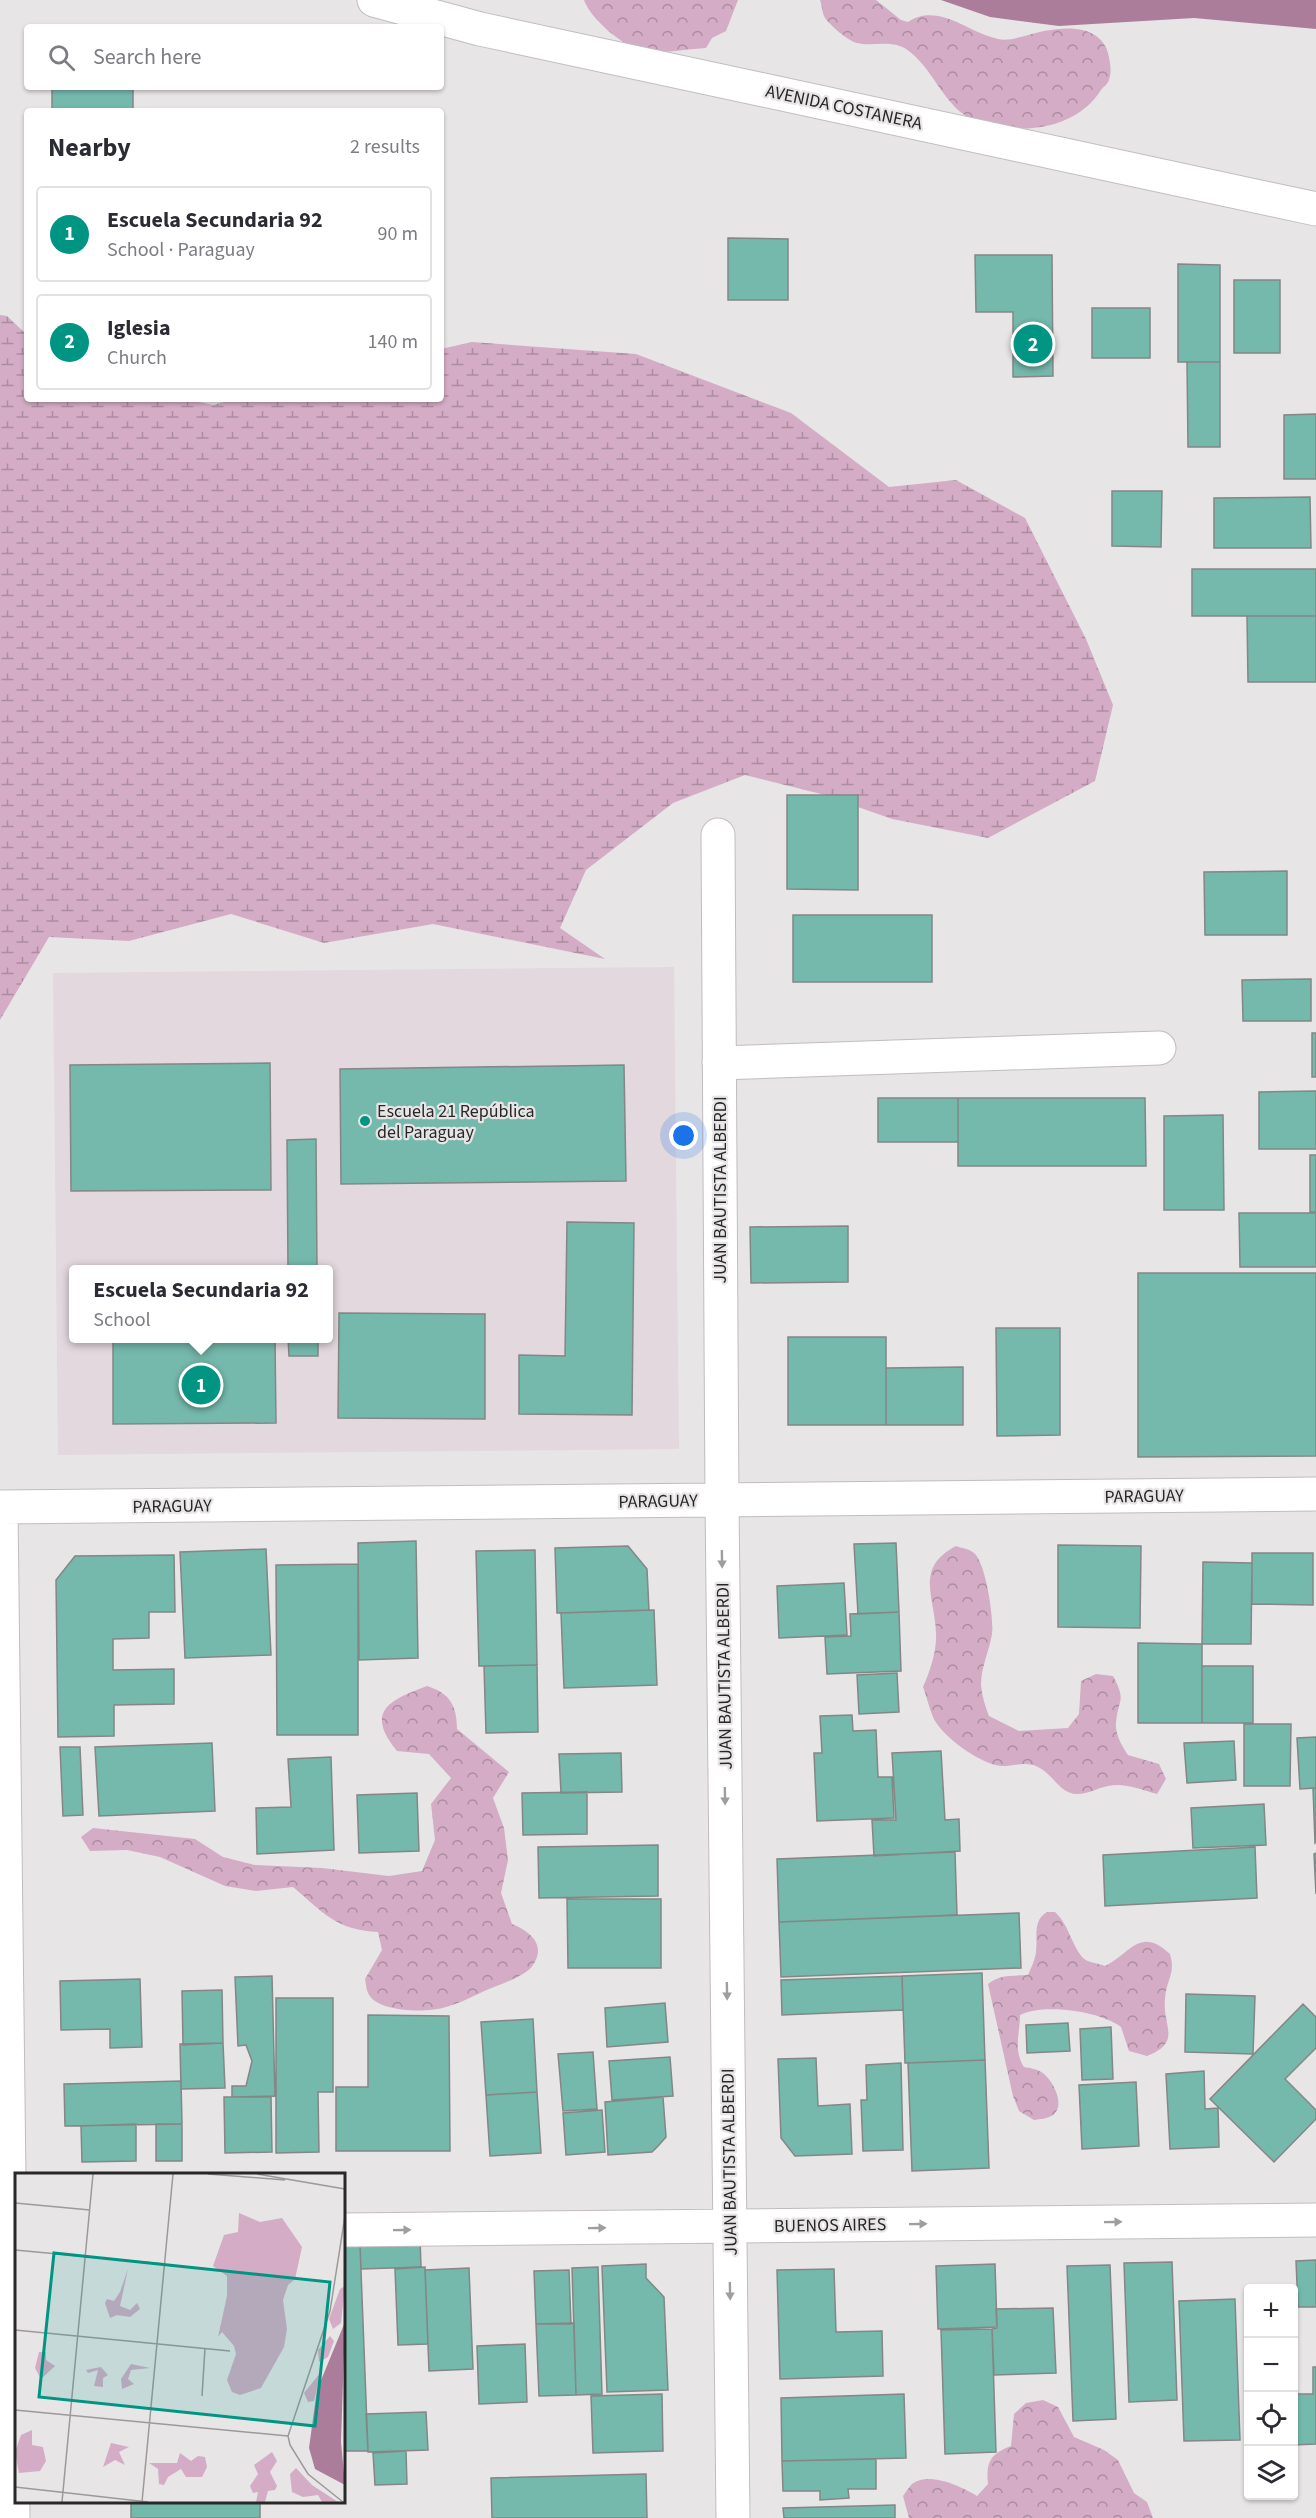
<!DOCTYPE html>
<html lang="en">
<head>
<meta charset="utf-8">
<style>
	body { margin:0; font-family:"Source Sans 3",sans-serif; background:#f7f7f7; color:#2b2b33 }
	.controls { position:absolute; right:18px; bottom:18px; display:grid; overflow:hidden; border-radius:6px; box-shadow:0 2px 4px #0004 }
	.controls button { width:54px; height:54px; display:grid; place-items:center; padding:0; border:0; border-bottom:2px solid #e1e1e2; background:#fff; color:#2b2b33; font:30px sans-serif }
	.you { position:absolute; left:684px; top:1136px; width:21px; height:21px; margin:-15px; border:4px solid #fff; border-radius:50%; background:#1a73e8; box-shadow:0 0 0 9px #1a73e833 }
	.badge { display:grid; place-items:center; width:39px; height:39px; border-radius:50%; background:#009483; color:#fff; font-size:20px; font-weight:700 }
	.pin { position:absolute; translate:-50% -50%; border:3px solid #fff; box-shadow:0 2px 6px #0006 }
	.popup { position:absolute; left:69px; top:1265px; width:264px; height:78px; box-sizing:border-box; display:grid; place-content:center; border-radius:6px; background:#fff; filter:drop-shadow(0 2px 4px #0005); font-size:20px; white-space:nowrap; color:#7c7c81 }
	.popup b { font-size:22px; color:#2b2b33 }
	.popup::after { content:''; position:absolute; left:50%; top:100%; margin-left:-12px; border:12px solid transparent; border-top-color:#fff }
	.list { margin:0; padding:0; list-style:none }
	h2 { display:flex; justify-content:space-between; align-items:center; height:78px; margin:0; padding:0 24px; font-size:26px }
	h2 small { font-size:20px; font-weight:400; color:#7c7c81 }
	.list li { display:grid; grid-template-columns:39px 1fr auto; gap:18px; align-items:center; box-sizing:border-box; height:96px; margin:0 12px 12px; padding:0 12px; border:2px solid #e1e1e2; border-radius:6px }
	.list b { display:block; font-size:22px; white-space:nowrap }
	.list p { margin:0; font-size:20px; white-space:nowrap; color:#7c7c81 }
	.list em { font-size:20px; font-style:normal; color:#7c7c81 }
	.icon { flex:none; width:33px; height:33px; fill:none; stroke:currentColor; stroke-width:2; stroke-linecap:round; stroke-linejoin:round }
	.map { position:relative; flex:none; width:1316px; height:2518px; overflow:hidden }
	.search { position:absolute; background:#fff; box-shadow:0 2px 4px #0004; left:24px; top:24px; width:420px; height:66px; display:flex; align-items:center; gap:15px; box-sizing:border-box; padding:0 21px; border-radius:6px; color:#7c7c81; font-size:22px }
	.panel { position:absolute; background:#fff; box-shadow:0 2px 4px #0004; left:24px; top:108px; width:420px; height:294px; border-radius:6px }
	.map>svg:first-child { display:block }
</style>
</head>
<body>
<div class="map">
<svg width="1316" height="2518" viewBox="0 0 1316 2518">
	<defs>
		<pattern id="forest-crowns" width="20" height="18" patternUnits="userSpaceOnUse" patternTransform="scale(1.5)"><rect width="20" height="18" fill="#d4acc5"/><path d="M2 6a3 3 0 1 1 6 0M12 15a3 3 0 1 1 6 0" fill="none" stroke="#ac8ca0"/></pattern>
		<pattern id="wetland-marsh" width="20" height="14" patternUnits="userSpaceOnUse" patternTransform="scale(1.5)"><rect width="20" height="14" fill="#d4acc5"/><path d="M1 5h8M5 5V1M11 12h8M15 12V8" fill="none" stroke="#ac8ca0"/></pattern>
	</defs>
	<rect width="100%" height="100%" fill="#e8e5e7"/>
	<!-- built -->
	<path fill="#e2d8de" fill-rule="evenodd" d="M674,967L679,1449L58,1455L53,973ZM74,1270H328V1338H74Z"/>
	<!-- forest -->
	<path fill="url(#forest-crowns)" d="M584,0H738L726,31L712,38L706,48C686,49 663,54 644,51C624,48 590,18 584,0Z
		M820,0H876L901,20L908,22C939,2 968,33 998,39C1007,41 1016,38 1025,36C1051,28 1098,19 1108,53C1110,62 1112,71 1109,80C1108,84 1103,87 1101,90C1075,132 1013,137 970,118C944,106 932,66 906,49C891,39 872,47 857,43C848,41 830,25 825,18C822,13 822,5 820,0Z
		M956,1546C961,1548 970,1549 974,1553C986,1563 994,1619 992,1634C989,1652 981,1667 981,1685C982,1696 985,1706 989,1716L1019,1731L1068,1728L1079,1714L1081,1681L1096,1674L1113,1676C1127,1702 1118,1698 1116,1723C1115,1734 1122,1746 1128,1755L1159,1764L1166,1779L1157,1794C1142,1790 1124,1782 1108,1786C1097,1788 1089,1794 1077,1794C1060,1794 1053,1774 1038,1767C1027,1761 1013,1766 1002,1766C981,1765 941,1736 933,1717C929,1708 927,1697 923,1687C930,1671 937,1651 936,1633C935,1597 914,1568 956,1546Z
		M427,1686C450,1693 457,1706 457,1729L509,1772L493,1798L504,1828L508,1860L501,1893L512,1924C529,1931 547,1944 533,1965C526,1976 501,1984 489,1989C475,1995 461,2003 446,2007C428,2013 377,2013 368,1993C366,1989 366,1983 365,1979L382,1950L378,1932C336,1930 324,1913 293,1887L256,1891L225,1886L160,1857L127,1850L90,1851L81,1837L93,1828L195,1839L223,1857L255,1865L322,1868L389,1876L422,1871L435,1840L431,1804L451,1778L429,1754L397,1751C364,1711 390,1700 427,1686Z
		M1047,1912H1055C1069,1925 1071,1944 1083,1958C1089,1963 1098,1963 1105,1966C1131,1953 1140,1926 1170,1954C1176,1974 1166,1980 1165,1999C1162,2026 1183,2042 1147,2056L1129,2051L1121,2027C1101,2011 1042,2003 1020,2015C1020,2033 1013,2050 1024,2067C1030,2068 1037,2069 1043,2073C1053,2081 1066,2105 1053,2115C1048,2119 1039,2119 1034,2120L1019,2111L1013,2096L988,1984C1000,1974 1013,1976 1028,1975C1031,1968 1035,1960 1036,1952C1038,1937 1032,1921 1047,1912Z
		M1043,2400L1058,2407L1074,2437L1104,2450L1118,2460L1134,2493L1147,2502L1153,2518H909L903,2496C906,2492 909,2487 912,2484C929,2471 962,2487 977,2496L988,2484C986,2462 990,2454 1011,2446L1014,2414L1026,2403Z"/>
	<!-- wetland -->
	<path fill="url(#wetland-marsh)" d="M0,315L7,316L27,335V399H186L213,405L235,399H441V349L472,342L636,354L791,413L889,487L956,480L1025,518L1086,639L1113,705L1095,781L988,838L892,819L821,794L745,775L673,803L586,870L560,928L605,959L433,924L324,943L231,914L129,941L49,937L0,1020Z"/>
	<!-- water -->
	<path fill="#ac7d9b" d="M941,0H1316V29L1194,18L1059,26L990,17Z"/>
	<!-- building -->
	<path fill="#75b8ac" stroke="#838786" stroke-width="1.5" d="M52,87H133V111H52Z
		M728,238L788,239V300H728Z
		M975,255H1052L1053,376L1013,377V312H976Z
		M1178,264L1220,265V362H1178Z
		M1234,280H1280V353H1234Z
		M1092,308H1150V358H1092Z
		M1187,362H1220V447H1188Z
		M1316,414V479H1284V415Z
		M1112,491H1162L1161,547L1112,546Z
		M1310,497L1311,548H1214V498Z
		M1192,569H1316V616H1192Z
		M1247,616H1316V682H1248Z
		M787,795H858V890L787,889Z
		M1287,871V935H1205L1204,872Z
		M793,915H932V982H793Z
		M1311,979V1021H1243L1242,980Z
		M1312,1033H1316V1077H1312Z
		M270,1063L271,1190L71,1191L70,1065Z
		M624,1065L626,1181L341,1184L340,1069Z
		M1316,1091V1149H1259V1092Z
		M878,1098H958V1142H878Z
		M958,1098H1145L1146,1166H958Z
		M1223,1115L1224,1210H1164V1116Z
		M316,1139L317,1270H288L287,1140Z
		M1310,1155H1316V1212H1310Z
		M1239,1213H1316V1267H1240Z
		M567,1222L634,1223L632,1415L519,1414V1355L565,1356Z
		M848,1226V1282L751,1283L750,1227Z
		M1138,1273H1316V1456L1138,1457Z
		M339,1313L485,1314V1419L338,1418Z
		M996,1328H1060V1435L997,1436Z
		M788,1337H886V1425H788Z
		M113,1338H275L276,1423L113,1424Z
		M288,1338H318V1356H289Z
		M963,1367V1425H886V1368Z
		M416,1541L418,1658L359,1660L358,1543Z
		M896,1543L899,1612L858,1614L854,1544Z
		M1058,1545L1141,1546L1140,1628L1058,1627Z
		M628,1546L647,1569L649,1610L557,1613L555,1548Z
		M266,1549L271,1655L185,1658L180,1552Z
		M535,1550L537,1665L479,1666L476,1551Z
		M1252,1553H1313V1605L1252,1604Z
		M174,1555L175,1612H149V1638L113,1639V1670L174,1669V1704L114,1705V1736L58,1737L56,1580L75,1556Z
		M1203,1562L1252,1563L1251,1644H1202Z
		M358,1564V1735H277L276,1565Z
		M844,1583L847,1635L779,1638L777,1586Z
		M654,1610L657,1685L564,1688L561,1613Z
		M899,1612L901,1671L827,1674L825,1637L851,1636L850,1614Z
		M1138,1643L1202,1644V1723H1138Z
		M537,1665L538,1732L486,1733L484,1666Z
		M1202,1666H1253V1723H1202Z
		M897,1673L899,1712L859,1714L857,1675Z
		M852,1715L853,1731L876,1730L878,1777H892L894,1818L817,1821L814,1753H822L820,1716Z
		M1244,1724H1291L1290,1786H1244Z
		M1316,1737V1788L1300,1789L1297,1738Z
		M1234,1741L1236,1780L1187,1783L1184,1743Z
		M212,1743L215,1811L99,1816L95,1747Z
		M60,1747H80L83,1815L63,1816Z
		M941,1751L945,1820L959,1819L960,1851L874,1856L872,1820H896L892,1753Z
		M621,1753L622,1792L561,1793L559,1754Z
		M331,1757L334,1850L257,1854L256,1808L291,1807L288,1759Z
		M1313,1788H1316V1842L1315,1843Z
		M587,1792V1834L523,1835L522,1793Z
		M417,1793L419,1851L359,1853L357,1795Z
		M1264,1804L1266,1845L1193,1848L1191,1808Z
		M658,1845V1896L539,1898L538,1847Z
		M1255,1847L1257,1898L1105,1906L1103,1855Z
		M955,1852L957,1915L779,1922L777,1859Z
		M1316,1853V1894L1314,1854Z
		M567,1899H661V1968H568Z
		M1019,1913L1021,1968L781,1977L779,1922Z
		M982,1973L985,2060L905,2063L902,1976Z
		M272,1976L275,2096L232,2097V2086H246L252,2061L246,2045L238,2046L235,1977Z
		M902,1976L903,2010L782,2015L781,1980Z
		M140,1979L142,2047L110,2048V2029L61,2030L60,1981Z
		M222,1990L223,2043L183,2045L182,1991Z
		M1186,1994L1255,1996L1253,2054L1185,2052Z
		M276,1998H333V2092H318L319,2152L276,2153Z
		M665,2003L668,2042L607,2047L605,2008Z
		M1303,2004L1316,2017V2048L1285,2079L1316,2110V2119L1274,2162L1210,2099Z
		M368,2015L449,2016L450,2151H336V2087H368Z
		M533,2019L537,2092L486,2095L481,2022Z
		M1068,2023L1070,2051L1027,2053L1026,2025Z
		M1111,2027L1113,2079L1082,2080L1080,2029Z
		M223,2043L225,2088L181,2089L180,2044Z
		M593,2052L597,2109L563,2111L558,2054Z
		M670,2057L673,2096L612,2100L609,2061Z
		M816,2058L818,2106L850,2104L852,2154L795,2156L781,2138L778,2059Z
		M985,2060L989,2168L912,2171L908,2063Z
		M901,2063L903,2150L863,2151L861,2100H867L866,2065Z
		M1204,2071L1205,2109L1218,2108L1219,2147L1170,2149L1166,2074Z
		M181,2081L182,2124L65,2126L64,2084Z
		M1136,2082L1139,2146L1082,2149L1079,2085Z
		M537,2092L541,2153L490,2156L486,2095Z
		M224,2097H271L272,2152L225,2153Z
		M663,2097L666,2137L659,2145L652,2152L608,2155L605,2102Z
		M602,2110L605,2152L566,2155L563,2113Z
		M136,2124V2161L82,2162L81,2126Z
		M156,2124H182V2161H156Z
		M420,2238L421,2267L361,2269L360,2245Z
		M344,2245H360L368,2451H344Z
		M1316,2260V2307H1298L1296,2261Z
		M1172,2262L1177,2400L1129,2402L1124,2263Z
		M646,2264V2278L664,2297L668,2390L607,2392L602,2266Z
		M995,2264L997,2327L938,2329L936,2266Z
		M1110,2265L1116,2419L1073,2421L1067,2266Z
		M425,2267L428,2344L398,2345L395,2269Z
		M598,2267L602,2394L576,2395L572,2268Z
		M469,2268L473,2369L429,2371L425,2270Z
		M834,2269L836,2332L882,2331L883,2376L780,2379L777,2270Z
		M569,2270L571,2324H536L534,2271Z
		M1235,2299L1240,2440L1184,2441L1179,2301Z
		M1053,2308L1056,2373L994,2375L992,2329L997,2328L996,2309Z
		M574,2323L576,2395L539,2396L536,2324Z
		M992,2329L996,2452L945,2454L941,2330Z
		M525,2344L527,2402L479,2404L477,2346Z
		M1313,2367H1316V2444L1294,2445V2394H1313Z
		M662,2394L663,2451L593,2453L591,2396Z
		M904,2394L906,2458L782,2461L781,2398Z
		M426,2412L428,2450L368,2452L366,2414Z
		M406,2451L407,2484L375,2485L373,2453Z
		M876,2459V2489H848L849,2498L820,2500V2491H783L782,2461Z
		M646,2474L647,2518H492L491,2478Z
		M131,2502H260V2518H131Z
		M895,2505V2518H784L783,2508Z"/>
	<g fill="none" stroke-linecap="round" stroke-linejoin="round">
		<defs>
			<path id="street" d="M718,835L722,1500L733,2518
				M719,1063L1159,1048
				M0,1507L1316,1494
				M1,1507L13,2518
				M344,2230L1316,2220"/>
			<path id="secondary" d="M374,0L480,29L1316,209"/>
		</defs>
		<!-- street casing -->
		<use href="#street" stroke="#c1bdbf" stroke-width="35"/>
		<!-- secondary casing -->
		<use href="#secondary" stroke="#c1bdbf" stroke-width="35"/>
		<!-- street -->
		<use href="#street" stroke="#fff" stroke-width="33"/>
		<!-- secondary -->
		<use href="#secondary" stroke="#fff" stroke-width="33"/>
	</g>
	<!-- one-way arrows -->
	<defs><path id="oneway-solid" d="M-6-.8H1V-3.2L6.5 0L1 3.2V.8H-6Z" transform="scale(1.5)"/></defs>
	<g fill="#9f9e9f">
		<use href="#oneway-solid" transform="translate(722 1559) rotate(89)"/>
		<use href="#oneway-solid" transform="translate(725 1796) rotate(89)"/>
		<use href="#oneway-solid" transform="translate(727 1991) rotate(89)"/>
		<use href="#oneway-solid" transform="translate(1113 2222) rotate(-1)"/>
		<use href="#oneway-solid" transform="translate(918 2224) rotate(-1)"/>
		<use href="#oneway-solid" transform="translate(597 2228) rotate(-1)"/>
		<use href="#oneway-solid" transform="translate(402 2230) rotate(-1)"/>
		<use href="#oneway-solid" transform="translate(730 2291) rotate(89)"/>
	</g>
	<!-- markers -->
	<circle fill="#009483" stroke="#e8e5e7" stroke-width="2" cx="365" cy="1121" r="6"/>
	<g text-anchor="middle" stroke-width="4.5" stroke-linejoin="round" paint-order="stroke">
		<!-- street labels -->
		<g font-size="18" fill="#292829" stroke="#e8e5e7">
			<text transform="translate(844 107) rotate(12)" y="6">AVENIDA COSTANERA</text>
			<text transform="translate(720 1190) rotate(-90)" y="6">JUAN BAUTISTA ALBERDI</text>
			<text transform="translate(1144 1496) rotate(-1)" y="6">PARAGUAY</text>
			<text transform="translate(658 1501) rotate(-1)" y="6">PARAGUAY</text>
			<text transform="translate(172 1506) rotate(-1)" y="6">PARAGUAY</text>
			<text transform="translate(724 1676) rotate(-91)" y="6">JUAN BAUTISTA ALBERDI</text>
			<text transform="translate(729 2162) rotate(-91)" y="6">JUAN BAUTISTA ALBERDI</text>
			<text transform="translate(830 2225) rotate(-1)" y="6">BUENOS AIRES</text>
		</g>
		<!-- poi labels -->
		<g font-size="18" fill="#292829" stroke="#e8e5e7" text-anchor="start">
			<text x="377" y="1117">Escuela 21 República<tspan x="377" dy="21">del Paraguay</tspan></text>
		</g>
	</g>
	<!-- overview -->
	<g transform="translate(15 2173)">
		<rect width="330" height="330" fill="#e8e5e7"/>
		<path d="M113,96L105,133L115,137L122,130L125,136L115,144L102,142L95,145L90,130L92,126L99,128L105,119ZM330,113L326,150L318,156L314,146L325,116ZM315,163L319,168L313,184L304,189L303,177ZM24,179H31V187L40,193L26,206L20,195ZM116,191L135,195L116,197L113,206L119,211L107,216L106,206ZM86,194L93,202L88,205V214L79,213L83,197L73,200L71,197ZM306,199L299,228L293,229L289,220ZM17,257V272L28,274L31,288L25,298L4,300L0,279L6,262ZM96,270L114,274L104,279L110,292L100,287L88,294ZM257,279L262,288L255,299L262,313L260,317L253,318L250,329H241L243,319L238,320L235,313L243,301L239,292ZM165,280L176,288L183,283L190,284L192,294L187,304H171L166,296L153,304L149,312L144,311L143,296L134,290H162ZM281,295L297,312L323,329H307L303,322L288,324L277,319L275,301Z" fill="#d4acc5"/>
		<path d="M224,40L245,49L267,45L287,74L280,106L273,112L268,127L272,156L269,174L246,215L225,222L217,219L212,207L221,181L219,173L207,159L203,164L212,123V103L198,93L209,62L223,59Z" fill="#d4acc5"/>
		<path d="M330,149L326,269L330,312L300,296L294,275L302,217Z" fill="#ac7d9b"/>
		<path fill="none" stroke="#9c999b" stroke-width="1.5" d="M193,1L270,7M242,1L330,16M0,30L75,37M0,77L150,91M0,157L215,178M187,223L190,175M0,237L273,263M0,314L133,329M47,329L78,1M127,329L158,1M328,329L293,301L275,272L273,263L315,138L330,43"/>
		<path fill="#009483" fill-opacity="0.15" stroke="#009483" stroke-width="3" d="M39,80L315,109L300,253L24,224Z"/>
		<rect width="330" height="330" fill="none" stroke="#292829" stroke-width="3"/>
	</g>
</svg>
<div class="controls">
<button>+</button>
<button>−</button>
<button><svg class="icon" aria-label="locate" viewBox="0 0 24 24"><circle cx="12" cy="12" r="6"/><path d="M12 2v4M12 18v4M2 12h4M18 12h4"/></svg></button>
<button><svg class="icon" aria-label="layers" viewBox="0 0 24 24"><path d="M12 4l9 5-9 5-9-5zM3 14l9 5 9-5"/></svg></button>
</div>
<div class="you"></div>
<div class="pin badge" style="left:201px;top:1385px">1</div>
<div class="popup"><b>Escuela Secundaria 92</b>School</div>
<div class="pin badge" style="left:1033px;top:344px">2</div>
<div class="search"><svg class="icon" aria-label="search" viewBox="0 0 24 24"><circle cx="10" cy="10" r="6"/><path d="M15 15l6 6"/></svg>Search here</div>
<section class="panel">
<h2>Nearby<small>2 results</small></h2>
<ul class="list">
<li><span class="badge">1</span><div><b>Escuela Secundaria 92</b><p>School · Paraguay</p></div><em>90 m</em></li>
<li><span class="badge">2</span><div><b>Iglesia</b><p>Church</p></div><em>140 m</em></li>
</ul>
</section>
</div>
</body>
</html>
